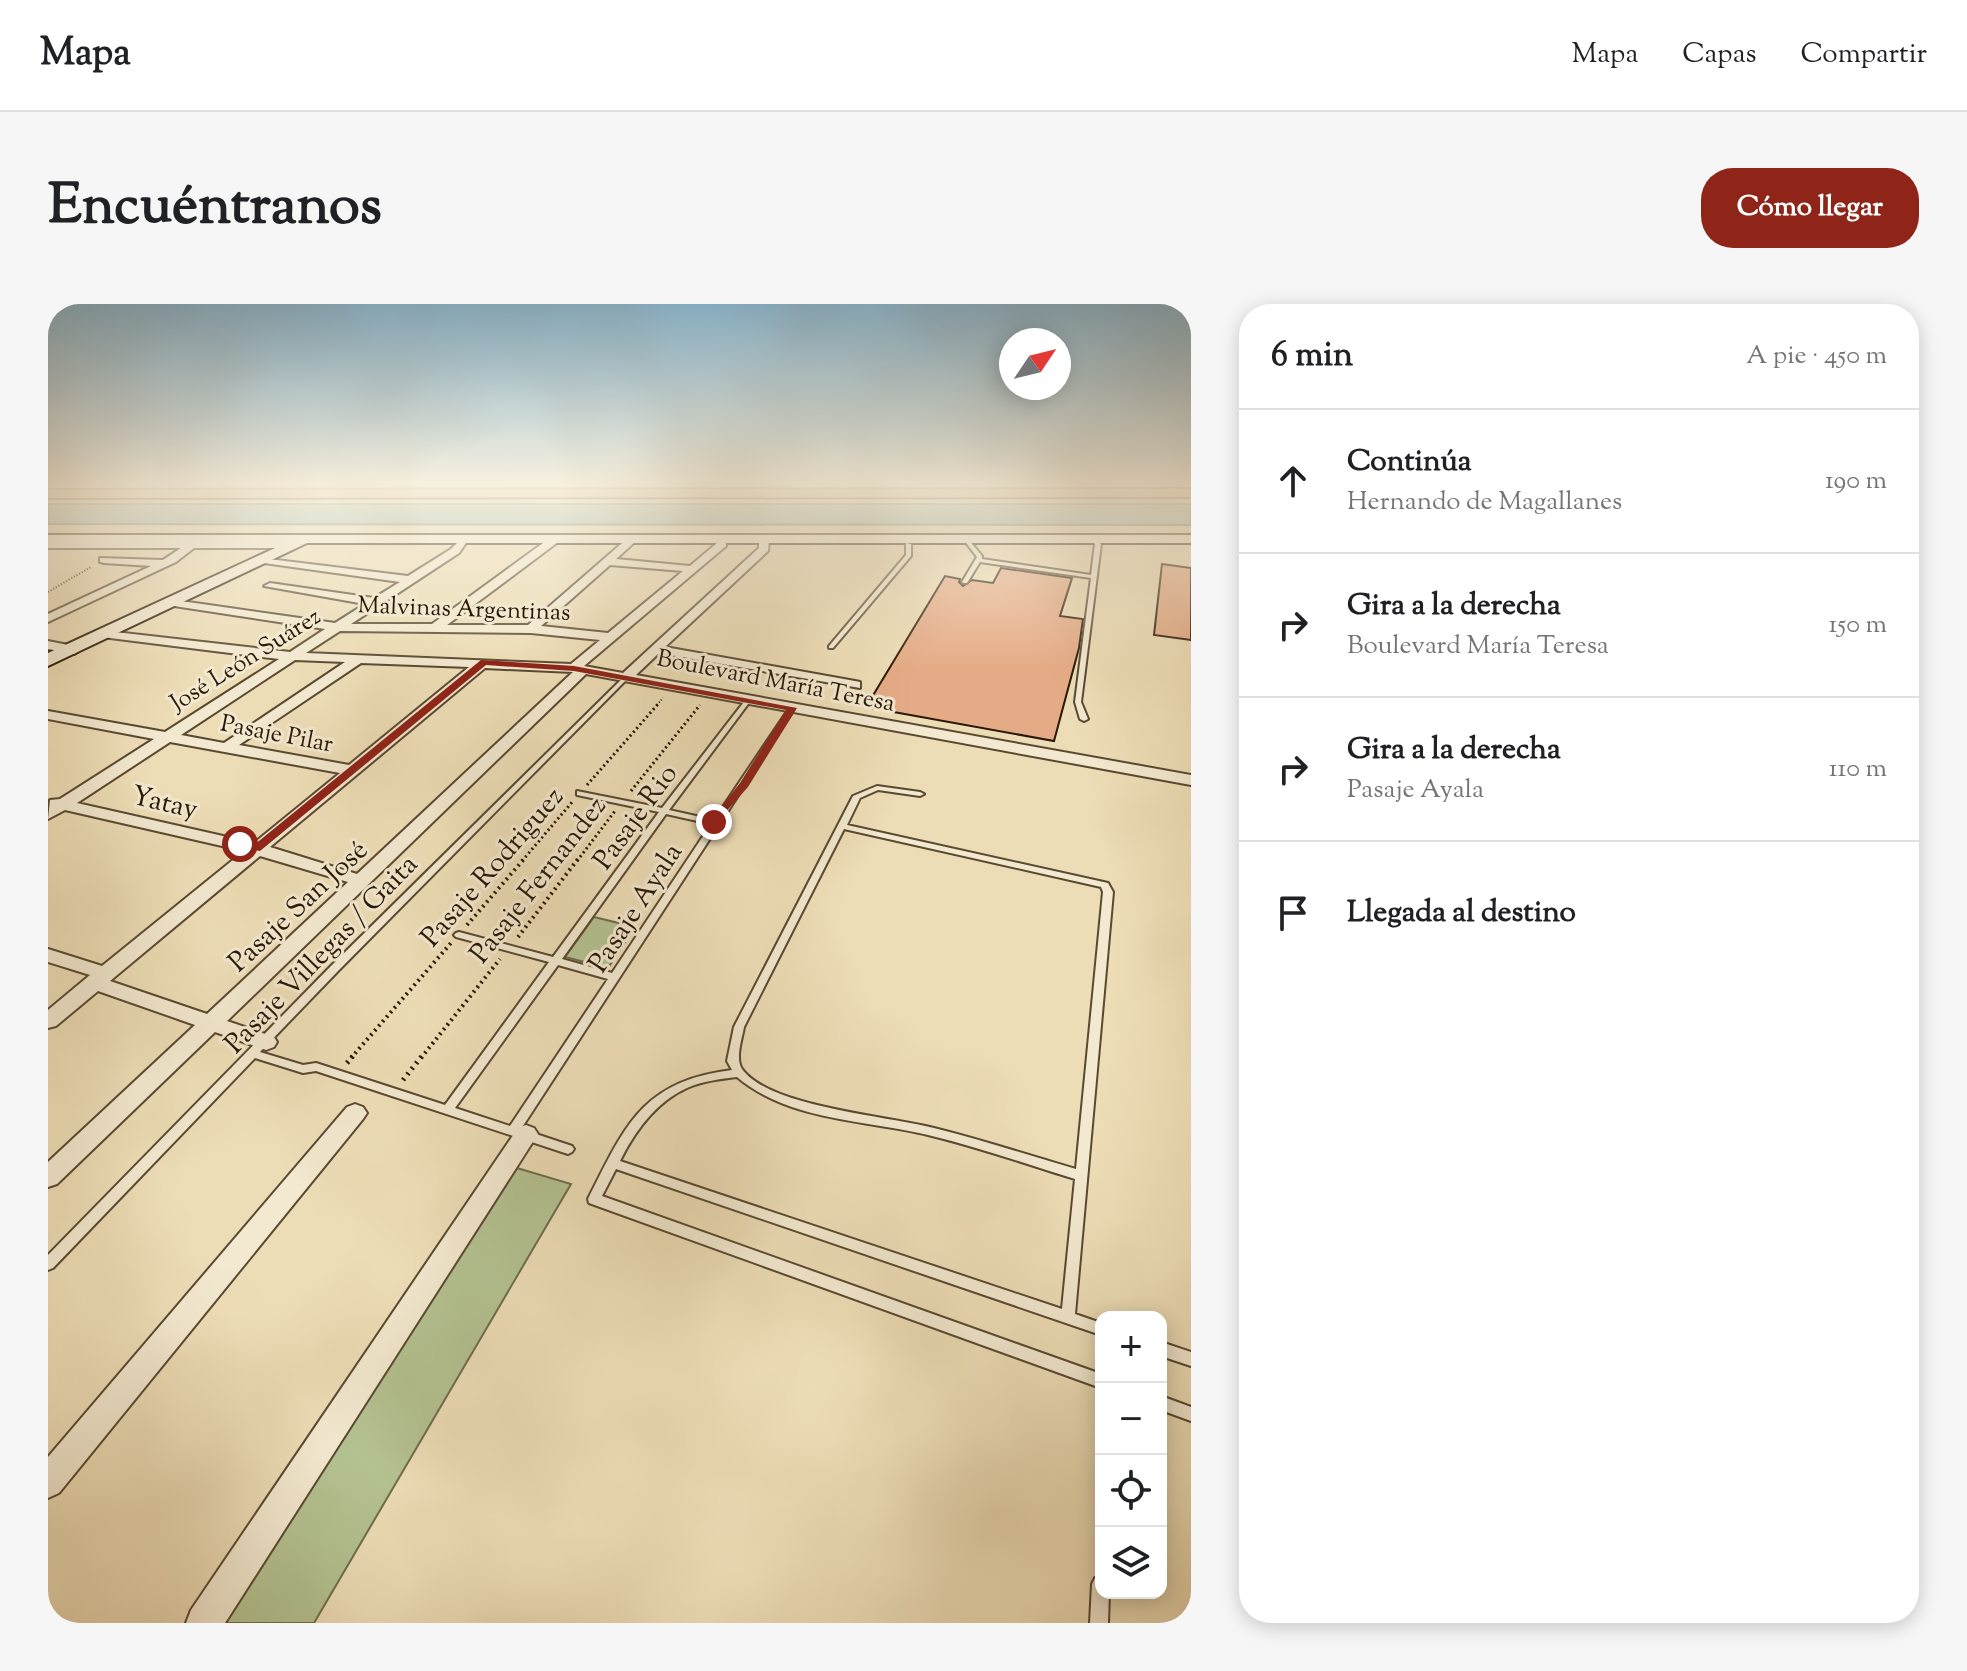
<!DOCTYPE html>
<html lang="es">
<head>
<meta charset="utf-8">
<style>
	body { margin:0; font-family:"Sorts Mill Goudy",serif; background:#f6f6f6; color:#202124 }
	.controls { position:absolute; right:24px; bottom:24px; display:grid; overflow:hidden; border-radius:16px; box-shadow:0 4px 20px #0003 }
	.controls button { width:72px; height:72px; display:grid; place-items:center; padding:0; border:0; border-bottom:2px solid #e0e0e0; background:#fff; color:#202124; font:40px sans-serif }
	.compass { position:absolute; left:951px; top:24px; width:72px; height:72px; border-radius:50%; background:#fff; box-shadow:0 4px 20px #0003; rotate:55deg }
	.stop { position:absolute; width:24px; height:24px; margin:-18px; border:6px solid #8f2418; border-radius:50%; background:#fff }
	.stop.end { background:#8f2418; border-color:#fff; box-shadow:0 2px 8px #0008 }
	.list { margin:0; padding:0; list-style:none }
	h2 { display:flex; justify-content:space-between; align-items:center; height:104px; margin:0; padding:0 32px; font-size:34px }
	h2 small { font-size:26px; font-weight:400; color:#757577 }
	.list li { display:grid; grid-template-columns:52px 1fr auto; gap:24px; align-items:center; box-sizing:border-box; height:144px; padding:0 32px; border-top:2px solid #e0e0e0 }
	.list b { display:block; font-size:30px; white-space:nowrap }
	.list p { margin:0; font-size:26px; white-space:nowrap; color:#757577 }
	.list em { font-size:26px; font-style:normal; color:#757577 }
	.icon { flex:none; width:44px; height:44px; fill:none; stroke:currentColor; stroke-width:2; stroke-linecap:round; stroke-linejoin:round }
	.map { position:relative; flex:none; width:1143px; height:1319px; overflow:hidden; border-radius:32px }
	header { display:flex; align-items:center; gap:48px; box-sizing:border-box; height:112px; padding:0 40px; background:#fff; border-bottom:2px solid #e0e0e0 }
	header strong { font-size:38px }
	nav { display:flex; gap:44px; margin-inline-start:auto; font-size:28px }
	.intro { display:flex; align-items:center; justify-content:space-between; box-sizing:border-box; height:192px; padding:0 48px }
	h1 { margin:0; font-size:56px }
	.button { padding:20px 36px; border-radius:32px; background:#8f2418; color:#fff; font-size:28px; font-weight:700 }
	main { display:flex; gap:48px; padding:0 48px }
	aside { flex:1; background:#fff; border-radius:32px; box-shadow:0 4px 20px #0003 }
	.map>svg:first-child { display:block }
</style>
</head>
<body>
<header>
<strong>Mapa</strong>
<nav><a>Mapa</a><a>Capas</a><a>Compartir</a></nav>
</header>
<div class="intro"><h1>Encuéntranos</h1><a class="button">Cómo llegar</a></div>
<main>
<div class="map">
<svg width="1143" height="1319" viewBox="0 0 1143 1319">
	<rect width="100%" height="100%" fill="#edddb6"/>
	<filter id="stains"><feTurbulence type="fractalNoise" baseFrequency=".0025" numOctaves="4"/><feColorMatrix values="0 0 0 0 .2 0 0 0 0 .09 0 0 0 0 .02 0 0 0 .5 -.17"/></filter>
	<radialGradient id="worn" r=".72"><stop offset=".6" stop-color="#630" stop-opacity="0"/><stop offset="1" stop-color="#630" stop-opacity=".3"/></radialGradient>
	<!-- green -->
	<path fill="#b4c291" stroke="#6e6d4b" stroke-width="2" d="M546,613L587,623L560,664L517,653Z
		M469,864L523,880L266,1319H175Z"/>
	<!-- water -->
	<path fill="#9abbb2" stroke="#6c7a6d" stroke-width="2" d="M0,200H1143V221L0,220Z"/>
	<!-- building -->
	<path fill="#e5ab86" stroke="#281805" stroke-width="2" d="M1114,260L1143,264V336L1106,331Z
		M953,264L1024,274L1012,312L1035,315L1031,344L1006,437L818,403L897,272L912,275L911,278L915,282L924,276L945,279Z"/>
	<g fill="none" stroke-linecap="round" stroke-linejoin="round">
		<defs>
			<path id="lane" d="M1045,234L1053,240L1033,398L1040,415L1036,417L1032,415L1027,398L1043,274L932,258L919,279H915L914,278L929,253L916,236L920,235L934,252V255L1043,271L1047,240L1043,235Z
				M858,239L863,240V252L785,344H781V342L858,251Z
				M579,370L581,371V373L291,666L212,748L255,761L268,759L397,801L501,658L408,633L406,631L408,629L411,628L505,653L611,508L529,491V487L614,504L699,394H703V396L621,506L666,516L742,403H746L747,404L473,825L524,842L526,845L524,848L520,850L268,767L255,769L207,754L5,964L0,966V951L283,662ZM618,510L663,520L564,669L514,655ZM510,661L560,675L462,822L407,804Z
				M829,482L872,488L876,490L872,492L830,486L812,494L799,521L1060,579L1065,588L1027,1010L1053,1019V1031L568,865L554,892L1053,1070V1084L541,899L540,895C577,822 594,777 684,766L679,757L686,723L805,492ZM796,525L1053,583L1055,588L1028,865C980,851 934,836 886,824C840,812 721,803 694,765C687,754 694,735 696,723ZM689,773C741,817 817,816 880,831C930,843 978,860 1027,875L1014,1005L572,857C587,827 608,798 639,784C655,777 672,775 689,773Z
				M1113,1038L1143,1048V1062L1113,1052Z
				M1113,1092L1143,1103V1117L1113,1106Z
				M1053,1271V1289H1061L1060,1319H1042L1044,1280L1047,1274Z"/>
			<path id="street" d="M415,233L420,236L411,249L303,320H384L502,234H510V238L399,321H480L580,234L589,236L568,255L642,262L669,239L670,234H678V242L536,362L575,369L711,244V236L716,233L721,236L720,247L617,343L807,377L812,378V384L611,349L588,371L1143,471V481L538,370L179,717L226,733L229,738L226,743L218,746L167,728L9,880L0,883V858L147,721L50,687L8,722L0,724V706L42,671L0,658V645L54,662L196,547L17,506L0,515L2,496L12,495L106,435L0,415V407L117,428L231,355L62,334L58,333V327L242,348L277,325L126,302L120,299L126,296L287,319L317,300L216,282L222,279L326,294L352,278L216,259L212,258V254L360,272L403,245ZM562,261L635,267L560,329L493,322ZM292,327L483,329L552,336L523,360L258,349ZM247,356L297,358L176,439L133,431ZM313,359L421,363L301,461L191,441ZM437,364L525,368L309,570L222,543ZM122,438L292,469L206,539L29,499ZM212,552L300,578L159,710L62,677Z
				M0,238H246L251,241L246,244H146L128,258L0,318V310L103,262L56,259L52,258V254L115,256L133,244H0Z
				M0,337L30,343L32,346L26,350L0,345Z
				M307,800L315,803L319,809L315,815L11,1189L0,1194V1153L299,803Z
				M478,821L486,824L490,830L486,836L177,1319H138L143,1306L470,824Z"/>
			<path id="secondary" d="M0,231H1143V239H259L0,362V349L238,239H0Z"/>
			<path id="primary" d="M1143,185V193L0,194V186Z"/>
		</defs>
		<!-- lane casing -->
		<use href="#lane" stroke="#594931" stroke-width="4"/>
		<!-- street casing -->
		<use href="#street" stroke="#594931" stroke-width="4"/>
		<!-- secondary casing -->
		<use href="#secondary" stroke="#281805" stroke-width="4"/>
		<!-- primary casing -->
		<use href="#primary" stroke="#281805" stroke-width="4"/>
		<!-- path-far3 -->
		<path stroke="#281805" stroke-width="2" stroke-dasharray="1 2" stroke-linecap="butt" d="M0,288L43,263
			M609,401L615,394"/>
		<!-- path-far2 -->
		<path stroke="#281805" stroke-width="3" stroke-dasharray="2 3" stroke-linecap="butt" d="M539,481L611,399
			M583,487L652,401
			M474,557L525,497
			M529,557L567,507"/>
		<!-- path-far1 -->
		<path stroke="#281805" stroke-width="4" stroke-dasharray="2 4" stroke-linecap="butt" d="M419,621L476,555
			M470,633L530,555
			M303,754L403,639
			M373,754L452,655"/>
		<!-- path -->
		<path stroke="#281805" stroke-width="5" stroke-dasharray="2 5" stroke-linecap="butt" d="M299,759L305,752
			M355,776L374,752"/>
		<!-- lane -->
		<use href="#lane" fill="#f3e9d0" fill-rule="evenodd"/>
		<!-- street -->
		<use href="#street" fill="#f3e9d0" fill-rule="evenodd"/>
		<!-- secondary -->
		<use href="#secondary" fill="#f3e9d0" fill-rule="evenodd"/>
		<!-- primary -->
		<use href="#primary" fill="#e6be7b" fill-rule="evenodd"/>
	</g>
	<!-- sky -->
	<linearGradient id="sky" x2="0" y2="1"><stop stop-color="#89b7d2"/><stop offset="0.49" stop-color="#f7f0de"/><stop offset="1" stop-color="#f7f0de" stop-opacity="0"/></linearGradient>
	<rect width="1143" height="364" fill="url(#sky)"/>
	<!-- route -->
	<path fill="#8f2418" d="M433,356L526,362L749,404L700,483L666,521L661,518L692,479L738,406L526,367L438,361L212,547L188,543L186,540L192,537L206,541Z"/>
	<g text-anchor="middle" stroke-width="6" stroke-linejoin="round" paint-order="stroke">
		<!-- far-street labels -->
		<g font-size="24" fill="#281805" stroke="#f3e9d0">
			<text transform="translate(416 304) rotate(2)" y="8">Malvinas Argentinas</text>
			<text transform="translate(197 355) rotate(-32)" y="8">José León Suárez</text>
			<text transform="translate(728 376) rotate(11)" y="8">Boulevard María Teresa</text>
			<text transform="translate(229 429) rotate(11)" y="8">Pasaje Pilar</text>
		</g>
		<!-- street labels -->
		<g font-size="28" fill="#281805" stroke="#f3e9d0">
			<text transform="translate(117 497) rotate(13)" y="10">Yatay</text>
			<text transform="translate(586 512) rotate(-54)" y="10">Pasaje Rio</text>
			<text transform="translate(443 562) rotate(-49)" y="10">Pasaje Rodriguez</text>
			<text transform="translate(489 575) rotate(-52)" y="10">Pasaje Fernandez</text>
			<text transform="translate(249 601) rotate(-43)" y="10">Pasaje San José</text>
			<text transform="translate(586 603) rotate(-57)" y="10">Pasaje Ayala</text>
			<text transform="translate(272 649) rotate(-46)" y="10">Pasaje Villegas / Gaita</text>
		</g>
	</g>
	<rect width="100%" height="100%" filter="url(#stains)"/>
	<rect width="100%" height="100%" fill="url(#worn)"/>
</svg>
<div class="controls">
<button>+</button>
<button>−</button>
<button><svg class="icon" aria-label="locate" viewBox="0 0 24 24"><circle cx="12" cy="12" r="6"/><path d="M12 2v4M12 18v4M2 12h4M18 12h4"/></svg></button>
<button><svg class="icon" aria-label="layers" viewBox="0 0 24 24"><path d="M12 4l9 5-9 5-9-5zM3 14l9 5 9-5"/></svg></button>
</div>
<svg class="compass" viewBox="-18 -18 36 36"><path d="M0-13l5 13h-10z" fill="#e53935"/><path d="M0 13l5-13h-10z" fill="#757577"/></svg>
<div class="stop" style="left:192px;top:540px"></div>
<div class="stop end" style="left:666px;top:518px"></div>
</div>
<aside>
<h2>6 min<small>A pie · 450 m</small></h2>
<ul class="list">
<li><svg class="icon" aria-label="ahead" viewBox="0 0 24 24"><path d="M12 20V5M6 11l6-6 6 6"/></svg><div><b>Continúa</b><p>Hernando de Magallanes</p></div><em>190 m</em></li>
<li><svg class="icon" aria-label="right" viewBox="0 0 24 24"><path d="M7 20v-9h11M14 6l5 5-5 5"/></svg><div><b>Gira a la derecha</b><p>Boulevard María Teresa</p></div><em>150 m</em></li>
<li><svg class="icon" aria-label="right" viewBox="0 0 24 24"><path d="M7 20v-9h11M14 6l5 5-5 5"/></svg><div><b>Gira a la derecha</b><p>Pasaje Ayala</p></div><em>110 m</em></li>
<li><svg class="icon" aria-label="arrive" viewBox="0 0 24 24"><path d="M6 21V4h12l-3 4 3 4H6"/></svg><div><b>Llegada al destino</b></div></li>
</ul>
</aside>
</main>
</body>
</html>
